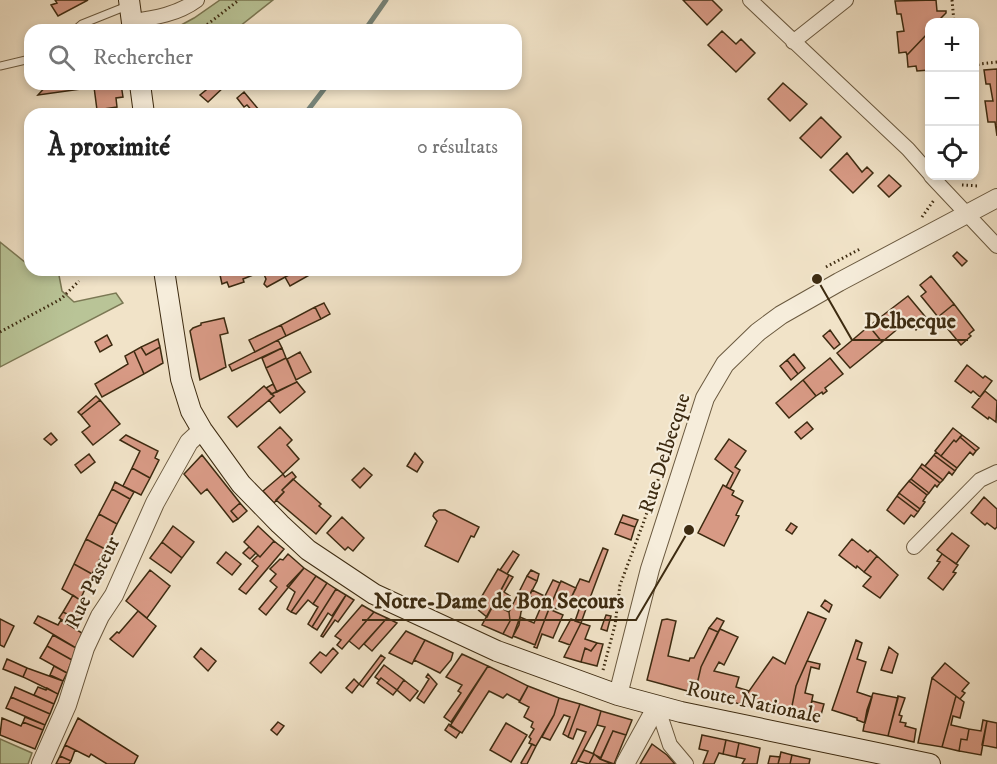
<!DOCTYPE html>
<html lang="fr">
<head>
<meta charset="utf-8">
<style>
	body { margin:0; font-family:"IM FELL DW Pica",serif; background:#f2f2f2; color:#222 }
	.controls { position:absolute; right:18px; top:18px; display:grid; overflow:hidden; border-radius:12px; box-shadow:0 3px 9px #0003 }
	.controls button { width:54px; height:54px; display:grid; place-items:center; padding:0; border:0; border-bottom:2px solid #e0e0e0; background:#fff; color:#222; font:30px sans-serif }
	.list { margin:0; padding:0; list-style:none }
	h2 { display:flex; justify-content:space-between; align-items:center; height:78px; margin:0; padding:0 24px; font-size:26px }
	h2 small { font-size:20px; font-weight:400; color:#767676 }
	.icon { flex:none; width:33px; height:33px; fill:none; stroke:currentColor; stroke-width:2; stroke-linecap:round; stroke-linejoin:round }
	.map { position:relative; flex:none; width:997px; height:764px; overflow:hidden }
	.search { position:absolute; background:#fff; box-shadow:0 3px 9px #0003; left:24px; top:24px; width:498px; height:66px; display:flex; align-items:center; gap:15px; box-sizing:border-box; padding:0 21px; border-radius:18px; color:#767676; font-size:22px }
	.panel { position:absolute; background:#fff; box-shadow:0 3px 9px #0003; left:24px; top:108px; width:498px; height:168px; border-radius:18px }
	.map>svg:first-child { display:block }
</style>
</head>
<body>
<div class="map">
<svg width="997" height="764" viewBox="0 0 997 764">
	<rect width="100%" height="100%" fill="#f1e3c8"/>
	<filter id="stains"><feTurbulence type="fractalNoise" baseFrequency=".00333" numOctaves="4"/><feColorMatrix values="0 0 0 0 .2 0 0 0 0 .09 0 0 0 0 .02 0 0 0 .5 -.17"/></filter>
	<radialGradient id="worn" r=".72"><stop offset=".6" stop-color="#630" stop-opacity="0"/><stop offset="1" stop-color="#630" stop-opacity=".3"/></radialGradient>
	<!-- green -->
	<path fill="#b9c497" stroke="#7b7854" stroke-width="1.5" d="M220,0H273L235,30H172L194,18Z
		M0,242L26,263H30V270H58L62,291L74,302L116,293L123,303L0,367Z
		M0,739L32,753L28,764H0Z"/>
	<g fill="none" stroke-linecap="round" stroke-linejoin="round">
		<!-- stream -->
		<path stroke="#768378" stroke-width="5" d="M365,30L386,0
			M305,114L328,84"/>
	</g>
	<!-- building -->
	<path fill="#d89a85" stroke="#3d2b11" stroke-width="1.5" d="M55,0H88L58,16L51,5L57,3Z
		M683,0H712L722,10L707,25Z
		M936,0L937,11H946V13L937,22H930V31L907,55L906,52L899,53L897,32L904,31L901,14H897L895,1Z
		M722,31L736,44L741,39L755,53L736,72L708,45Z
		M930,31L929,70L917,71L916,66L908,67L907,55Z
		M997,69V136L995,122H988L985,101H993L990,84H986L984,70Z
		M783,83L807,104L790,121L768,99Z
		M48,84H60V88L69,86V84H117L38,95Z
		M114,84H121L123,97L116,98L117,107L97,110L94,87Z
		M203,84H227L208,102L200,95L206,90Z
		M244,92L259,110L255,114L247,105L244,107L237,98Z
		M821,117L841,137L821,158L800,138Z
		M847,153L862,172L867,167L873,173L853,193L830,170Z
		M889,175L901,186L889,197L878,186Z
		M957,252L967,261L962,266L953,256Z
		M222,270H251L253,275L243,279L244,282L229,287L227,282L222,284L220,275L223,274Z
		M262,270H298L267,287L264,284L266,279Z
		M311,270L313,273L290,286L285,277L298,270Z
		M931,276L954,304L938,317L921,296L926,292L920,285Z
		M908,296L928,320L916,330L912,325L916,321L912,317L882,342L869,326Z
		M324,303L330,314L321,319L315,307Z
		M954,304L974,330L969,334L971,336L961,345L938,317Z
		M315,307L321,319L286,336L281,325Z
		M224,318L228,333L220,335L226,367L200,380L190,331L193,328L201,325V323Z
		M281,325L286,336L255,352L249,340Z
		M869,326L882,342L850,368L837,353Z
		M830,330L840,344L834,349L823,336Z
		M107,335L112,345L100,352L95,342Z
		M158,339L160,347L146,355L141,347Z
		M278,340L282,348L232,371L229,365Z
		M141,347L146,355L160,347L163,363L144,374L134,351Z
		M282,348L286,358L266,368L262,358Z
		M134,351L144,374L102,397L95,384L128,364L125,356Z
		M300,352L311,372L296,380L287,359Z
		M794,354L805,368L798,374L787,360Z
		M286,358L297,382L277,392L266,368Z
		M830,358L843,374L825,388L827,391L823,394L822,392L816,396L803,380Z
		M787,360L798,374L791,380L780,366Z
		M967,365L983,378L985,376L992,381L980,397L973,391L971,393L955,381Z
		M803,380L816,396L789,418L776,403Z
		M297,382L305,392L280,413L269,400L274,396L271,394Z
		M273,384L277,392L271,394L266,388Z
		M264,386L274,396L237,427L228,417Z
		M985,391L997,401L996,422L989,417L988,419L972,407Z
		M96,396L100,400L81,415L78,412Z
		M100,400L120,424L93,445L82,432L90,426L81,415Z
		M807,422L813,429L801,439L795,432Z
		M280,427L292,440L287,445L299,459L283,474L258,447Z
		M953,428L962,435L956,442L954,440L941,456L935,451Z
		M51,433L57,440L51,445L44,439Z
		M126,435L158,451L155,458L159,460L150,478L132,468L140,451L120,440Z
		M962,435L979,448L976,451L960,437Z
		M960,437L976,451L973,455L970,452L957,468L941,456L954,440L956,442Z
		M729,439L746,451L735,467L740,470L730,489L726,487L733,473L715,459Z
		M936,452L941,456L957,468L955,471L934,455Z
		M415,453L423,462L417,472L407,466Z
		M89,454L95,462L81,473L75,465Z
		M202,455L240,503L231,511L238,519L233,522L207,489L201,494L184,474Z
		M934,455L955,471L952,475L949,472L943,480L925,466Z
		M922,464L943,480L940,483L920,467Z
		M920,467L940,483L937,487L935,485L929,493L911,479Z
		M132,468L150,478L141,495L123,486Z
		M364,468L372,475L360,488L352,480Z
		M292,472L296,477L282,490L284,492L274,503L263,491L283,474L285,477Z
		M293,479L321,504L319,506L331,516L316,534L276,500L284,492L282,490Z
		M911,479L929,493L927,495L909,481Z
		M909,481L927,495L923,501L925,502L920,509L899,493Z
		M115,482L134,492L130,499L112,489Z
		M723,485L734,491L732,495L743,501L736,515L739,516L724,546L698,533Z
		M112,489L130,499L117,524L99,514Z
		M899,493L920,509L918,512L897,496Z
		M897,496L918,512L914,517L911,515L904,524L887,510Z
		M984,497L997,509V527L995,529L987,523L985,525L971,513Z
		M240,503L247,511L238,519L231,511Z
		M439,510H445L479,527L474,537L471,536L458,562L425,546L437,521L433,516L434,513Z
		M99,514L117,524L105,549L86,539Z
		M623,515L638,520L635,527L620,522Z
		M342,517L364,538L353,551L348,547L345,550L327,533Z
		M620,522L635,527L631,540L615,534Z
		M791,523L797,527L792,534L786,530Z
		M173,526L194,542L182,558L162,542Z
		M258,526L274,541L260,557L244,542Z
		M952,533L969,546L956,564L937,550Z
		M86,539L105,549L92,574L74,564Z
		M852,539L868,552L870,550L877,556L864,572L857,566L856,568L839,555Z
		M274,541L284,549L246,594L239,589L258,566L252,561L258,555L260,557Z
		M162,542L182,558L171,573L150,558Z
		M249,547L256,553L250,559L243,553Z
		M603,548L608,550L587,606L570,600L580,579L589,582Z
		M513,551L519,555L507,574L500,570Z
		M226,552L241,564L232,575L217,563Z
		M288,554L304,568L266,615L259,609L277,587L270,581L276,574L270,569L280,559L283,560Z
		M942,554L958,565L953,572L956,573L943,590L928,578L940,562L937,561Z
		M877,556L898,575L880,598L863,586L871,577L864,572Z
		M74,564L92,574L80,600L62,589Z
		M304,568L316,576L291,612L287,609L295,592L287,586Z
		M498,569L509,575L487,617L477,609L479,601Z
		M150,570L170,586L147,618L126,601Z
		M531,570L539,574L537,581L527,576Z
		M509,575L513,577L504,592L510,596L503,609L509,612L510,621L503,634L482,625Z
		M316,576L327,583L313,604L308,600L296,614L291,612Z
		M527,576L537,581L521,612L519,625L512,638L503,634L510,621L509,612Z
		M553,580L560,583L553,600L545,596Z
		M561,581L576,588L570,600L563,598L558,609L554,608L553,610L549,609Z
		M327,583L336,589L312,627L308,624L318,607L313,604Z
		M336,589L346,595L332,616L328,613L317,630L312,627Z
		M532,590L553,600L550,606L529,596Z
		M73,595L87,605L78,618L70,613L69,615L63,612Z
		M346,595L354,600L338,622L335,620L323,637L321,636Z
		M825,600L832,605L829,612L821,606Z
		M543,602L550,606L535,645L513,636L520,617L534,623Z
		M581,604L587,606L581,623L575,621Z
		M362,605L374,612L342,649L337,645L341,640L335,636Z
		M549,609L563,615L553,638L542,634L537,648L534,647Z
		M138,611L156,626L133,657L110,639L117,632L119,633Z
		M63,612L69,615L70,613L78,618L73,627L59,618Z
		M374,612L387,618L359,649L349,641Z
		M808,612L826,619L796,686L790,716L740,704L773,657L785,664Z
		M606,615L611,616L607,631L601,629Z
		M38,616L58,625L61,620L82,633L76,648L34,623Z
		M387,618L397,623L372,651L364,644Z
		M717,618L724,621L718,632L709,628Z
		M0,619L14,626L4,647L0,645Z
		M571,619L581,623L570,645L559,641Z
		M667,619L676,621L668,656L689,661L690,658H694L709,628L718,632L701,667L695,693L647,680L662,620Z
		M581,623L590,626L585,639L597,643L591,651L585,648L581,662L564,657Z
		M720,629L738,637L724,665L719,662L714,671L739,677L736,687L749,691L740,704L695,693L701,667Z
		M406,631L425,640L412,664L389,653Z
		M53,635L76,648L72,660L47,646Z
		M425,640L453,653L451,660L440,673L414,660Z
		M856,640L862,643L857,659L866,662L857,692L872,697L865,723L857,720V718L832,710Z
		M597,643L603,644L597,666L581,662L585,648L591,651Z
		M47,646L72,660L67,673L40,658Z
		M889,647L898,654L892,673L881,670Z
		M201,648L216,661L208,671L194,657Z
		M333,648L338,653L321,673L310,663L320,652L326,656Z
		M462,654L488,666L451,722L444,717L461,693L458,691L462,685L446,677Z
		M381,655L385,658L363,687L359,684Z
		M7,659L27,668L23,677L3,669Z
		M807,661L820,664L819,669L811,667L805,693L813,695L808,719L790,716L796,686Z
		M945,663L969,683L962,691L965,693L960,699L932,678Z
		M384,665L404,680L397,690L381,678L379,680L375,677Z
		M54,666L67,673L63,681L50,675Z
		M488,666L528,686L520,701L507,694L503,698L489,691L462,733L450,726Z
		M27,668L63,681L58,694L23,677Z
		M428,674L437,684L424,703L417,698L429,679L426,677Z
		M381,678L397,690L393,695L377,683Z
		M932,678L956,696L942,747L918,743Z
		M354,679L359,684L352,693L346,688Z
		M404,680L418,691L410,701L397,690Z
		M528,686L559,698L554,715L536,746L529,743L531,739L529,737L534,729L531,727L533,722L524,717L529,707L519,702Z
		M15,687L54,704L50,714L11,697Z
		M38,687L46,690L47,688L58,694L54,704L34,695Z
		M873,693L898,698L888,736L863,731L867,710Z
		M898,696L905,698L899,715L902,716L900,722L906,723L905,726L916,729L914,742L888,736Z
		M956,696L964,702L960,718L953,716L951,725L969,729L967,740L961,739L959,751L942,747Z
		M11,697L50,714L45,725L6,708Z
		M559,698L580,704L568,737L563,734L570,717L564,715L550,740L542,737L554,715Z
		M812,701L824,704L819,722L808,719Z
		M580,704L601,711L597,725L576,764H571L586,732L577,729L573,739L568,737Z
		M601,711L632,720L626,735L613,731L601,758L593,754L605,727L597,725Z
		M25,717L45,725L43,730L23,722Z
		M2,718L21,726L23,722L43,730L35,749L0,735Z
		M78,718L138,756L134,764H107L91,754L89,757L65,745Z
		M983,720L987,721L981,755L959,751L961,739L967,740L969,729L981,731Z
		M987,721L997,723V748L982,745Z
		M278,722L284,726L277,735L271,730Z
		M506,723L527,735L511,762L490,750Z
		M449,724L460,732L456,738L445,730Z
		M613,731L626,735L614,764L600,759Z
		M702,735L726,740L723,754L719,753L714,764H703L708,751L699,749Z
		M726,740L739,743L736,757L723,754Z
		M739,743L760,748L757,764H742L745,759L736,757Z
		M532,744L536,746L527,764H522L521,763Z
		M652,744L667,755L675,764H640Z
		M65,745L75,750L71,761L60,756Z
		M584,750L594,754L589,764L578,761Z
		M781,752L792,755L790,764H778Z
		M594,754L600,759L612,764H589Z
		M792,755L810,759L809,764H790Z
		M60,756L71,761L69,764H56Z
		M770,756L780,757L778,764H768Z"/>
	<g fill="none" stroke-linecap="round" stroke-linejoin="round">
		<defs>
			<path id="service" d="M75,30L82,24L127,6
				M0,66L30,59"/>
			<path id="minor" d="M750,0L908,149L930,174
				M132,21C155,18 178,14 197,0
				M793,42L846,0
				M931,176L997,246
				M914,547L980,480L997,472
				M657,706L670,745L686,764"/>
			<path id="tertiary" d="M618,695L650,569L705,398L725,364L758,332L781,315L839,282L997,198
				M41,764L67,705L85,648L100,616L114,595L155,503L189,442L202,430
				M625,764L657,706"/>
			<path id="secondary" d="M129,0L133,30
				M140,84L144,114
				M164,270L181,379L191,411L202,430L241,484L280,524L308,550L374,594L497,651L618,695L681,712L930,764"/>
		</defs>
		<!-- service casing -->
		<use href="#service" stroke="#6a593f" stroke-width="9"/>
		<!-- minor casing -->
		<use href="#minor" stroke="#6a593f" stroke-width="16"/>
		<!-- tertiary casing -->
		<use href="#tertiary" stroke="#6a593f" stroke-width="20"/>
		<!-- secondary casing -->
		<use href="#secondary" stroke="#3d2b11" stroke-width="22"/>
		<!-- path -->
		<path stroke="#3d2b11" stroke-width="3" stroke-dasharray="1.5 3" stroke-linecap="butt" d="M952,0L954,22
			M200,30L239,0
			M974,67L979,64L997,62
			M962,185L979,186
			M922,217L934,200
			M826,267L860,249
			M0,332L61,299L79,281
			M603,670L615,625L620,585L643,524L674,433"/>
		<!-- service -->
		<use href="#service" stroke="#f6eddb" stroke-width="7"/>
		<!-- minor -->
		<use href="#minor" stroke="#f6eddb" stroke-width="14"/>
		<!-- tertiary -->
		<use href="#tertiary" stroke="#f6eddb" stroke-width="18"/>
		<!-- secondary -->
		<use href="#secondary" stroke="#f6eddb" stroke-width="20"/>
	</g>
	<g text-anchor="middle" stroke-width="4.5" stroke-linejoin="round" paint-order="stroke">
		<!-- street labels -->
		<g font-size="21" fill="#3d2b11" stroke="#f6eddb">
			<text transform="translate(664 453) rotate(-72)" y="7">Rue Delbecque</text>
			<text transform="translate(92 582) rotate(-64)" y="7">Rue Pasteur</text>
			<text transform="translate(754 702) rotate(12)" y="7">Route Nationale</text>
		</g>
	</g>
	<!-- callouts -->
	<path fill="none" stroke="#3d2b11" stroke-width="2" d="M817 279L852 340H968M689 530L636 620H362"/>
	<g fill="#3d2b11" stroke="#f6eddb" stroke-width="2">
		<circle cx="817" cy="279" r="6"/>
		<circle cx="689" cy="530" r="6"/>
	</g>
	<g font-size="22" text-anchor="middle" font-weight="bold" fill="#3d2b11" stroke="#f6eddb" stroke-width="4.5" stroke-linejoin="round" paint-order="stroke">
		<text x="910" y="328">Delbecque</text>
		<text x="499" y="608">Notre-Dame de Bon Secours</text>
	</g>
	<rect width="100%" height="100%" filter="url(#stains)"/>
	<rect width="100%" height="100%" fill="url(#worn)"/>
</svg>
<div class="controls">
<button>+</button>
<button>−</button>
<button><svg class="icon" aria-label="locate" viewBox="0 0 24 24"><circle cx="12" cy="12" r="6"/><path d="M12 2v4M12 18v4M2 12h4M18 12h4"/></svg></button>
</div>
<div class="search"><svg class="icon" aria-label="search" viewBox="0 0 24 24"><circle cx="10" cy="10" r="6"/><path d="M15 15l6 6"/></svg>Rechercher</div>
<section class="panel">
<h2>À proximité<small>0 résultats</small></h2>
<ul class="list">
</ul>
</section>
</div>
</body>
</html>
